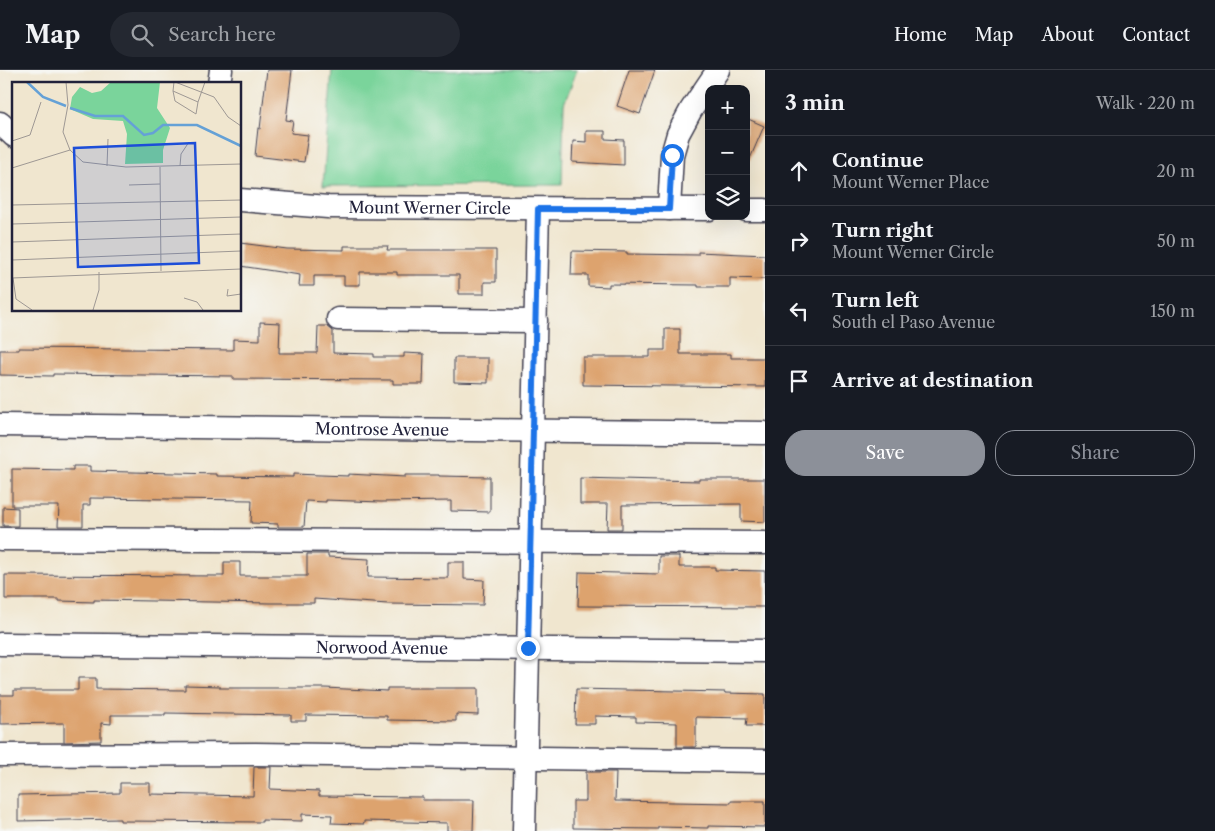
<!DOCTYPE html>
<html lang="en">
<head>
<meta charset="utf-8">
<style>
	body { margin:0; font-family:"Libre Caslon Text",serif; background:#242831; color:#f1f3f6 }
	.controls { position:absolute; right:15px; top:15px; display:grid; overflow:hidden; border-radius:10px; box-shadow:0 5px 20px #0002 }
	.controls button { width:45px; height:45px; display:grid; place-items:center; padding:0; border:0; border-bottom:1px solid #363941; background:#171b24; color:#f1f3f6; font:25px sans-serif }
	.stop { position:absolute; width:15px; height:15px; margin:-11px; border:4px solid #1a73e8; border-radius:50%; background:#fff }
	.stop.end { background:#1a73e8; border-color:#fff; box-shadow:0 1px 5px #0008 }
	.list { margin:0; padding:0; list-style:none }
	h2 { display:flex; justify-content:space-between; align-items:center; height:65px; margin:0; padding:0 20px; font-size:21px }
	h2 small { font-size:16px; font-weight:400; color:#9ea1a6 }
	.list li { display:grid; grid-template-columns:32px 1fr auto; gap:15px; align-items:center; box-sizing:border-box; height:70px; padding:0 20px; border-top:1px solid #363941 }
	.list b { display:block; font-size:19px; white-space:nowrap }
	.list p { margin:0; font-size:16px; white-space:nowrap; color:#9ea1a6 }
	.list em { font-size:16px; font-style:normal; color:#9ea1a6 }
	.actions { display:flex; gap:10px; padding:15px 20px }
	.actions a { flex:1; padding:11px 0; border:1px solid #8c9099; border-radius:20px; text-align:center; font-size:18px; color:#8c9099 }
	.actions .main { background:#8c9099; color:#fff }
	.icon { flex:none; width:28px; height:28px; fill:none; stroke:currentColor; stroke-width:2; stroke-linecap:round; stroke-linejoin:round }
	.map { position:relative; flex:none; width:765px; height:761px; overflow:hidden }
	header { display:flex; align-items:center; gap:30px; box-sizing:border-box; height:70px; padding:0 25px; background:#171b24; border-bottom:1px solid #363941 }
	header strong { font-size:24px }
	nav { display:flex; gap:28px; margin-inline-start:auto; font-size:18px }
	.search { width:350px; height:45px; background:#242831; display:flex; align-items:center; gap:12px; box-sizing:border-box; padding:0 18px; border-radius:28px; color:#9ea1a6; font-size:19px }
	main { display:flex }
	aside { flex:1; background:#171b24 }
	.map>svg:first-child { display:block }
</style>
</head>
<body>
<header>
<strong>Map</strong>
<div class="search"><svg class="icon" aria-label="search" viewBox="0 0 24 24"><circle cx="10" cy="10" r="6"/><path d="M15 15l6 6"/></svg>Search here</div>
<nav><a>Home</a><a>Map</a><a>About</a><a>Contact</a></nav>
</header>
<main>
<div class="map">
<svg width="765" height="761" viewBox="0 0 765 761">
	<rect width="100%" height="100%" fill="#f6f6f2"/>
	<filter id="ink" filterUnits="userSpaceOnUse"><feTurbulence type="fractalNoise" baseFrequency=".02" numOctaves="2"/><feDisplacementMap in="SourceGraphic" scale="10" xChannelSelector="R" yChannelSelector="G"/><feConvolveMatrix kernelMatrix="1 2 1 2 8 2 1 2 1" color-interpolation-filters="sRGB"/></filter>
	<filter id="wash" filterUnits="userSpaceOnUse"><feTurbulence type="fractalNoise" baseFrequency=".0096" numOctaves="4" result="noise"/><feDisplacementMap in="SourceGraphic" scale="20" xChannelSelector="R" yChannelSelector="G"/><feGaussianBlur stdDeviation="1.12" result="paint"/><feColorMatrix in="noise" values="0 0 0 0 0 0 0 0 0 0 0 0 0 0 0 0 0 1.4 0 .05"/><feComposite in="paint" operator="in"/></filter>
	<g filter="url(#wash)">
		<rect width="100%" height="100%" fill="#f0e6cf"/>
		<!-- green -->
		<path fill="#7ad49b" stroke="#4e7b6b" d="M332,0H577L564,34L562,115L323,116Z"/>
		<g id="blocks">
			<!-- building -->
			<path fill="#dda36e" d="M267,0H292L286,50L293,51L291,63L308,65L304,92L255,86L258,58L260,59Z
				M629,0H655L640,44L617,36Z
				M746,48L764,56L746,98Z
				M586,61H605V69L624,70V95L572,92L573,71L586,72Z
				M240,173L287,179L344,180V176H388L387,180H496V212H484V224H459V205H397V202H360V215H344V206H314V216H299L300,205L240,196Z
				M572,181L627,182V184L698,185V182L765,185V209L730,208V217H698V215L609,214V217L588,216V205H571Z
				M260,252L280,253L279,283H317L318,256H327L333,261V283L374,284V287H404V283L424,284L423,314H393V310L233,309V306L53,304V306L0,305V280H19V278L233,280V269L260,270Z
				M665,259H680V284H731V288H765V317L583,315V287H650V280H665Z
				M454,288H488V313L454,312Z
				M73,396H90V401L217,404V406L293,407V404L348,406V404L405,407V405H439V406L490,407V442L451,441V431L381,432L326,430V432L306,431L304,457H278V454L251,453L252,430L90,428V435H83V456H58L59,436H12V399L73,400Z
				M580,408L699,411V409H765V452L741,451V434L622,435V459H607L608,434H580Z
				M3,437L18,438V456H3Z
				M307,484H328V487L369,489L368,507L448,508V492H464V509L484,510L483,535L388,534L314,529V533H271L94,530V532L59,531V529H5V505L224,506V492H240V506H307Z
				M659,486H679V497H715V500L765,501V537L578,536L579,502L659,504Z
				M78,608H96V619L185,620V615L220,616V618H325L387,621V618H478V645L456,644V651L387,650V646L306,645V651H291V645L165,643V645H111V654L101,653V671L64,672V653L0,654V625H14V620H78Z
				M576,619L725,622V623L765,624V656H746L747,648L696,647V677H677V653L636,652V647L595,646V654H575Z
				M254,697H271L270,719L319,721V726L423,727V730H474L473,761H447V753L364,751V754L331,753L332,745L302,744V751L262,750V752L120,751V749L18,751V725L120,723V713H150V724L253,726Z
				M586,702H616L615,731L731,733V731H765V757L708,756V758L658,757V759L573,758V731H586Z"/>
		</g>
	</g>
	<g filter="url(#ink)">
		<use href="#blocks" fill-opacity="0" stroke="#413f51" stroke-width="1"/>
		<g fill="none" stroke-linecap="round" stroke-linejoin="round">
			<defs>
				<g id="minor">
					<path d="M219,14L221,0"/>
					<path d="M0,53L14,66"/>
					<path id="s1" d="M240,130L328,137L709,139"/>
					<path d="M669,139L672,85L678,64L691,40L718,0"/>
					<path d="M746,140H765"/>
					<path d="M338,249L536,251"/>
					<path id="s2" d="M0,355L765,363"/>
					<path d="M0,469L765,473"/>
					<path id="s3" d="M0,574L765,581"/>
					<path d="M0,685L256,684L765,691"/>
					<path d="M524,761L538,139"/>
				</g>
			</defs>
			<!-- minor casing -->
			<use href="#minor" stroke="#413f51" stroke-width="25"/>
			<!-- minor -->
			<use href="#minor" stroke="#fff" stroke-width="22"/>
		</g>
	</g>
	<g fill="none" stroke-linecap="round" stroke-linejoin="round" filter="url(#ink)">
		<!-- route -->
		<path stroke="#1a73e8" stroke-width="6" d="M528,578L538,139H669L672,85"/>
	</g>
	<g text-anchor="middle" stroke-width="4" stroke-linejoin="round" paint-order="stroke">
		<!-- street labels -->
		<g font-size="16" fill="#22223b" stroke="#f6f6f2">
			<text dy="6" stroke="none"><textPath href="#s1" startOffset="190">Mount Werner Circle</textPath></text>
			<text dy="6" stroke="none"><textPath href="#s2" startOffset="382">Montrose Avenue</textPath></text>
			<text dy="6" stroke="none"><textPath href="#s3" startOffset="382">Norwood Avenue</textPath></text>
		</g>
	</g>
	<!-- overview -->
	<g transform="translate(12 12)">
		<rect width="229" height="229" fill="#f0e6cf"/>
		<path d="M99,0H148L145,26L158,46L151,68V81L113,82L115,52L111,39L81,37L58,27L60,15L68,5L80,11L89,9Z" fill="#7ad49b"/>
		<path fill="none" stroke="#65a1d6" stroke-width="2.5" d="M15,0L31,15L54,24M58,26L83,34H111L132,53L141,51L151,43H185L229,64"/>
		<path fill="none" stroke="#9e9894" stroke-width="1" d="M54,0L56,23L51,50L58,68L71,80L114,85L229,82M162,0L161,9L186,20L193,0M163,0L202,15L216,35L229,44M161,9L163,19L184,32L186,20M0,59L18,53L29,20M95,84L96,57M168,84L169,72L177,60M148,85L149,189M0,86L58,68M117,103L148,102M0,123L229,118M0,142L229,135M0,160L229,152M0,178L229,169M0,196L229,187M1,196L4,217L20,228M216,207L215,214L229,212M172,216L185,220L191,228M81,228L87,208V190"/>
		<path fill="#1d4ed8" fill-opacity="0.15" stroke="#1d4ed8" stroke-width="2.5" d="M183,61L187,181L66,185L62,66Z"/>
		<rect width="229" height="229" fill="none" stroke="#22223b" stroke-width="2.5"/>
	</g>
</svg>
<div class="controls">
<button>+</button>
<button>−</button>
<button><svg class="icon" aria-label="layers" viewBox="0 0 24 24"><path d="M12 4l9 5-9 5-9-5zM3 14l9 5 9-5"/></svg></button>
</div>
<div class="stop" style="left:672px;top:85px"></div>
<div class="stop end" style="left:528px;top:578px"></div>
</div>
<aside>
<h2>3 min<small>Walk · 220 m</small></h2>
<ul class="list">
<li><svg class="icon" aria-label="ahead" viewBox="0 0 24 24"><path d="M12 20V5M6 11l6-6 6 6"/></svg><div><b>Continue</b><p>Mount Werner Place</p></div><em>20 m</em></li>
<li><svg class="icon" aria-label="right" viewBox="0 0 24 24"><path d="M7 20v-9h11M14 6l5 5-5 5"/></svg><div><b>Turn right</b><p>Mount Werner Circle</p></div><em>50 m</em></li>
<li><svg class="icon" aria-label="left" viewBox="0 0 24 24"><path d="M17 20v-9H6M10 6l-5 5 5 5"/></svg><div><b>Turn left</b><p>South el Paso Avenue</p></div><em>150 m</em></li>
<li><svg class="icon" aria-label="arrive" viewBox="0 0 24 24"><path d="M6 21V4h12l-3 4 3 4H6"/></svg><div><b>Arrive at destination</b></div></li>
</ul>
<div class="actions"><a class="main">Save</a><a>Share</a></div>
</aside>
</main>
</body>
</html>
